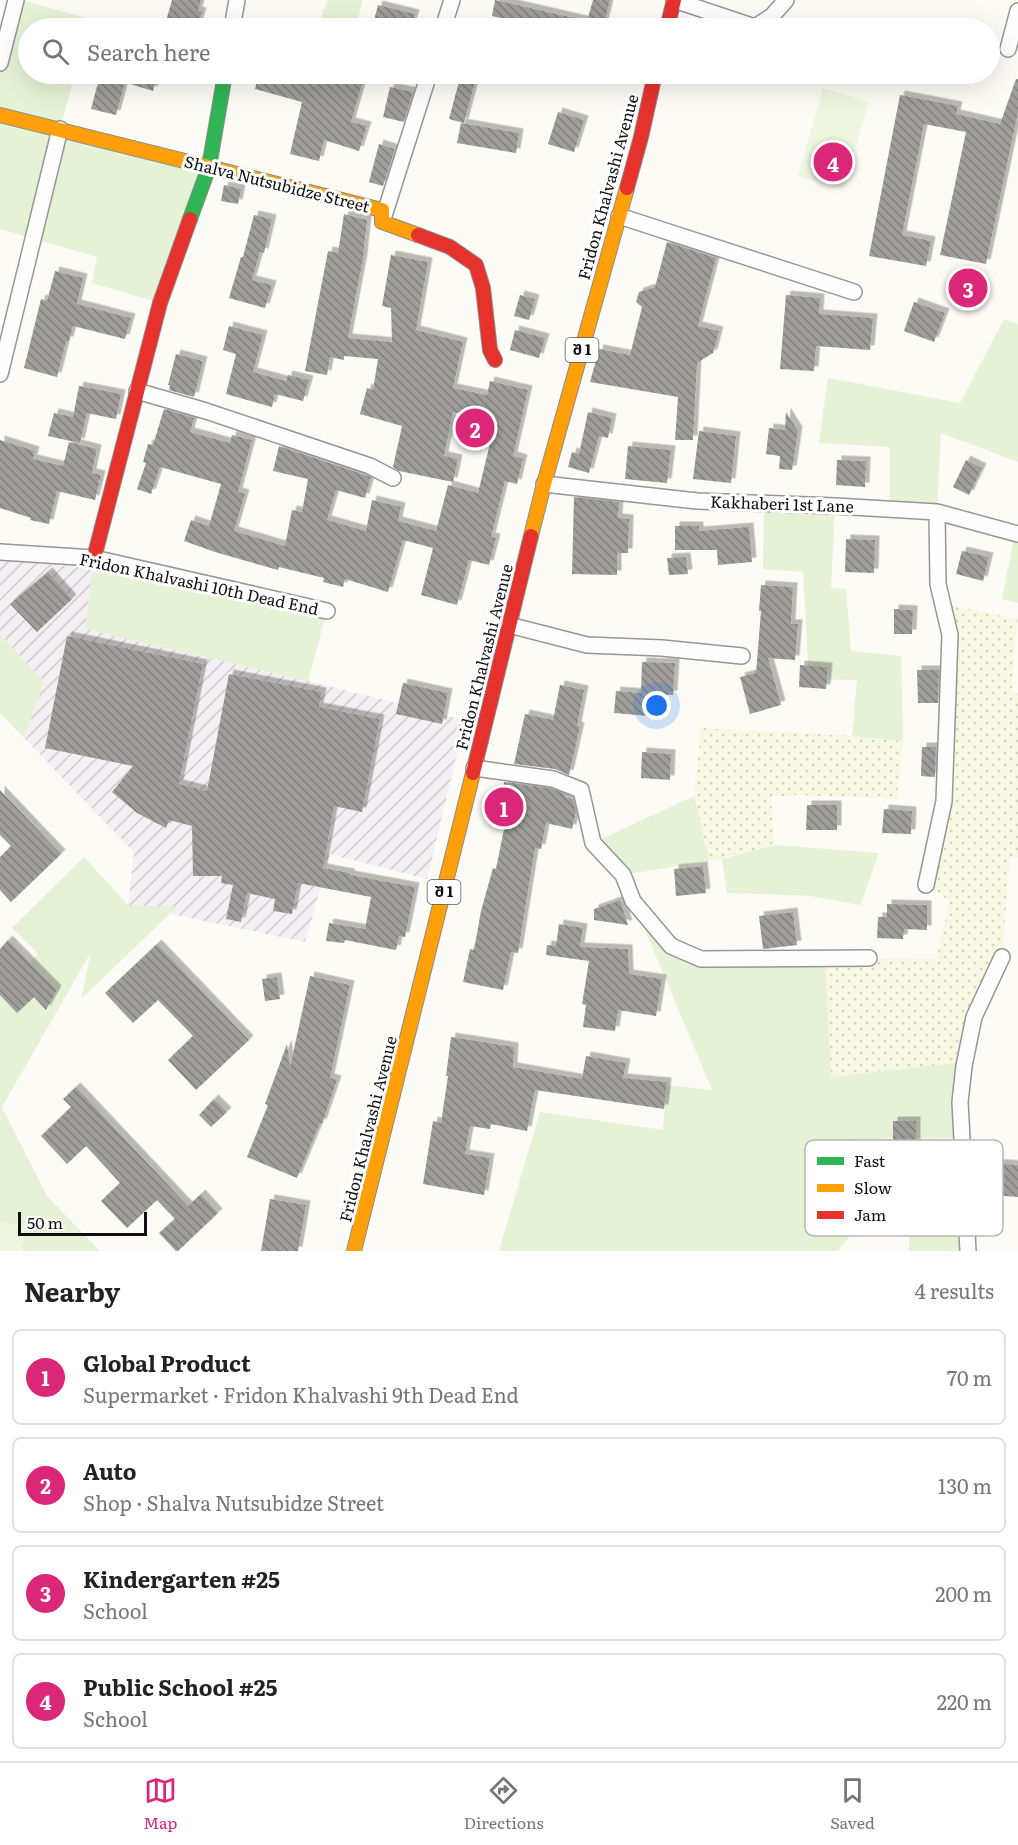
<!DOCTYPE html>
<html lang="en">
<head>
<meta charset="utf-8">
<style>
	body { margin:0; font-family:Literata,"Noto Sans Georgian",serif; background:#f2f2f2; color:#222 }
	.scale { position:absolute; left:18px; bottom:15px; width:129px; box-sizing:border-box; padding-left:6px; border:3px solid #101010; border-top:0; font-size:16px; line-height:21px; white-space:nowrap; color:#101010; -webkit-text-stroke:4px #fff; paint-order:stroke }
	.you { position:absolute; left:657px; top:706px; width:21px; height:21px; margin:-15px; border:4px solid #fff; border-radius:50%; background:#1a73e8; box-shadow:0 0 0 9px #1a73e833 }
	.badge { display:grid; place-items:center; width:39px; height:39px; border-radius:50%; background:#db2777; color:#fff; font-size:20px; font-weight:700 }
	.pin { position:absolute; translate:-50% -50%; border:3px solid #fff; box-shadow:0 2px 6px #0006 }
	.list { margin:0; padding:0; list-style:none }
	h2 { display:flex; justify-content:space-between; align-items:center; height:78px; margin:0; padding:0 24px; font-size:26px }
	h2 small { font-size:20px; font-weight:400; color:#767676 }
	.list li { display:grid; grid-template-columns:39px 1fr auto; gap:18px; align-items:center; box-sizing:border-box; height:96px; margin:0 12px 12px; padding:0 12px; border:2px solid #e0e0e0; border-radius:9px }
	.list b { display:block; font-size:22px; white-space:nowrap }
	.list p { margin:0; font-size:20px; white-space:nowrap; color:#767676 }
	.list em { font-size:20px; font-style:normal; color:#767676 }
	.icon { flex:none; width:33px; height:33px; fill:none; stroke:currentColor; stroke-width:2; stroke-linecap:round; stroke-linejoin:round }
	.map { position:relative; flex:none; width:1018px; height:1251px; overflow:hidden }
	.search { position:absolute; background:#fff; box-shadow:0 6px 24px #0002; left:18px; right:18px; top:18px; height:66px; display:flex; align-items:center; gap:15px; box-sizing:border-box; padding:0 21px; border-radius:33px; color:#767676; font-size:22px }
	.sheet { height:510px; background:#fff }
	nav { display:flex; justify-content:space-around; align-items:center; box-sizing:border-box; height:84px; border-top:2px solid #e0e0e0; background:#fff; font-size:16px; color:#767676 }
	nav a { display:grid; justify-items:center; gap:3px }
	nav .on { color:#db2777 }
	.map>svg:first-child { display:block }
</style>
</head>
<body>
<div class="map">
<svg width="1018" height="1251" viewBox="0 0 1018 1251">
	<defs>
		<pattern id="industrial-furrows" width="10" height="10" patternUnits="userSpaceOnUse" patternTransform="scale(1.5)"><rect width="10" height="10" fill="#f4eff2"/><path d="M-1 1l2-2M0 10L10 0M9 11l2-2" fill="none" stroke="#d0ccce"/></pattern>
		<pattern id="farmland-dots" width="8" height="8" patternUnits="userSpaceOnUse" patternTransform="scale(1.5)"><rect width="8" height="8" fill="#f8f7e2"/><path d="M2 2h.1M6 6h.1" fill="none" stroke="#d4d3c1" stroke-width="1.8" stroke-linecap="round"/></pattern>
		<pattern id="building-back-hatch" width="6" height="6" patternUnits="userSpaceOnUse" patternTransform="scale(1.5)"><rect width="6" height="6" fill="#a09e9b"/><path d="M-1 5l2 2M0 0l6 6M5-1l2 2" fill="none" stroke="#817f7d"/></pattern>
		<filter id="shadow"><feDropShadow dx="4.5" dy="-4.5" stdDeviation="0" flood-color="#0004"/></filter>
	</defs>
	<rect width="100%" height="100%" fill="#fcfbf6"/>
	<!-- industrial -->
	<path fill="url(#industrial-furrows)" d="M0,552L94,558L85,629L308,681L465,720L427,879L330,854L305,942L128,905L134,852L24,738L44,682L0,634Z"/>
	<!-- farmland -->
	<path fill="url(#farmland-dots)" d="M943,604L1017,619L1012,692L1018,694V858L1010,857L1002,957L981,983L956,1063L831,1077L825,958L936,959L950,901L926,885L944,801Z
		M701,728L852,736L903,741L897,799L796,795L771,797L775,845L709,861L694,796Z"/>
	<!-- grass -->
	<path fill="#e5f2d6" d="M22,0L89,19L87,28H28V74H75L60,129L209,167L160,303L92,283L97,257L0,229V21L10,23Z
		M327,0H363L357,23L321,19Z
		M1004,319L1018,324V462L941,433L937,512L890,509V447L819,443L828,378L960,403Z
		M764,503L835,506L831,588L846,589L851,651L901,656L903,741L852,736L857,680L809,679L803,572L763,569Z
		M1015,533L1018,534V603L1002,599Z
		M94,558L327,611L308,681L85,629Z
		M0,634L44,682L24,738L0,713Z
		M694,796L709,861L623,875L593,843Z
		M775,845L879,853L860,905L810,896L727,893L722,859Z
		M84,857L128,905L177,907L81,999L91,952L2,1107L47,1196L100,1251H0V991L38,954L12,928Z
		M633,901L671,946L701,959L825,958L831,1077L956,1063L957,1138L856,1139L859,1225L838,1251H499L540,1112L663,1130L666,1085L712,1090Z
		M966,1234V1251H909V1235Z"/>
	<!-- pitch -->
	<path fill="#eff6df" d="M823,88L869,102L844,189L798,176Z
		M0,1222L26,1226L22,1251H0Z"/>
	<!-- building -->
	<path fill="url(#building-back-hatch)" filter="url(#shadow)" d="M172,0H201L198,11L202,12L197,28H164Z
		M495,0L587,21L593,0H610L603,28H544L492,16Z
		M378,5L415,14L411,28H372Z
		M133,74H158L153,91L130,84Z
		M259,74H336L363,81L351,122L367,126L359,151L324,140L319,161L290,154L302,102L255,89Z
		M461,74H477L464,123L449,119Z
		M99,79L124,85L116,115L91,109Z
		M1016,79H1018V112L986,264L940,255L966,132L924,124L902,235L931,241L926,266L869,256L900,95L958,106L956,114L1000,124Z
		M390,87L413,92L404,122L383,117Z
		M558,112L584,120L574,152L548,144Z
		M461,123L519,133L516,153L457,143Z
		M379,144L395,149L383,186L369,182Z
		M224,185L241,189L238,204L221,201Z
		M344,214L367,220L363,258L348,338L392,342L391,308L382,306L391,255L428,262L416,330L463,342L453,388L487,395L490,381L528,390L513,456L523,459L517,484L505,481L491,537L496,538L489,565L469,560L457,605L421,595L433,548L403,540L388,592L345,579L343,587L323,582L324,578L279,567L278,570L215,552L184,541L191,520L209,526L221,484L160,467L151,494L137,489L146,463L143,462L148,444L153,445L164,409L194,418L190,432L230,443L232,435L252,440L238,492L245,494L234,531L285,546L292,510L302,512L308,479L273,471L279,446L371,477L365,498L336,490L327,520L366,531L372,500L401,507L398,521L436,531L448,485L478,493L491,439L477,436L482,417L453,412L444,456L458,459L453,482L399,471L393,467L402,426L360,414L367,388L373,390L378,359L344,356V360L330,357L327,375L305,371L328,251L338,253Z
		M254,215L272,219L264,253L260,252L252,280L272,285L265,308L229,298L241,257H243Z
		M667,242L716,258L698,326L719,331L713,353L697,363L693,440H675L678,397L590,382L599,349L630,355L642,307L636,302L639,292L655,287Z
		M55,271L83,278L77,304L131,318L125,339L73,326L69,341H66L57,377L24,368L41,299L47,301Z
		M520,295L535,299L529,320L514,316Z
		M786,295L820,298L819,314L873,318L870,350L816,346L814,371L780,369Z
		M914,302L945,313L934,342L904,331Z
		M229,326L263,335L253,372L286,381L288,375L309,380L303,401L275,394L272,407L226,394L236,354L223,350Z
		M515,330L545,338L539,358L510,350Z
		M176,354L203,361L194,397L169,390L170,385H168Z
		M79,386L121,394L116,419L87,413L80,443L48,436L54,413L73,417Z
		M588,412L612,418L608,438L599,436L589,473L568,467L572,452L579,454Z
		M786,412L798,431L792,470L779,469L780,456L766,454L769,428L785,430Z
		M699,431L736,436L731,483L693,479Z
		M0,440L35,451L33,459L63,466L69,442L97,449L92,473L101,475L95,500L57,491L49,524L30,520L31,518L0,508Z
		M628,446L671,450L667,483L625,479Z
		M837,460L866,461L865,487L836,485Z
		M966,460L982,468L969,495L953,487Z
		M574,497L619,502L618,518L629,519L628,553H617V575L572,574Z
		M675,526H699V531L749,527L752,562L718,565L717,550H675Z
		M846,539L875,540L874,573L845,572Z
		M962,551L989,557L983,581L956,574Z
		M686,557L688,574L669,575L667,558Z
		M48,572L72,599L37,632L10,604Z
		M761,585L793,587L791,624H798L795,660L768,658L781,705L750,714L740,677L756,673L761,611H759Z
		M894,609L913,610L912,634H894Z
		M67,636L203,664L179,784L207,791L229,674L322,692L319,707L380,719L362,812L334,806L323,868L350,873V875L415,887L405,937L399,936L396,950L345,940L344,943L326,941L329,923L365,929L371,897L298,883L292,914L273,911L275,899L247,893L241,922L226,919L233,885L221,883L222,876H193L192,826L169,820L166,828L137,813L112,792L133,766L45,748Z
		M642,662L675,663L673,695L643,694H651L649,716L614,713L616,691L641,693Z
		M800,665L828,667L826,689L799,687Z
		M917,670H939L938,703H918Z
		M403,683L448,693L442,724L396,714Z
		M560,685L584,690L577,726L580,727L569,775L555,769L514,764L525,714L553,720Z
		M922,747H936L935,777L921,776Z
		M642,752L671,754L670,780L641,778Z
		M504,782L551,788L565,794V797L573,799L576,812L572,829L546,823L541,849L535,848L518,953L511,952L503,990L463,982L470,949L474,950L481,911L493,868L496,869L504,829L499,816Z
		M0,790L61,854L11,902L0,890V857L11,846L0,835Z
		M807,805H837V830H806Z
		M884,809L912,811L911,834L882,833Z
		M703,866L706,893L676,896L674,869Z
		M620,900L628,925L594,920V909Z
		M887,904L927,905V930L904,929L903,939L877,938L878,917H887Z
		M793,912L797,945L763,949L759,916Z
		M559,924L583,928L580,947L628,949L629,974L662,979L656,1016L618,1010L615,1031L583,1027L586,1005L582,1004L589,961L546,955L547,945L556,946Z
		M8,940L57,990L46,1010L34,997L17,1013L0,995V949Z
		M157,944L249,1040L196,1090L168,1060L193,1036L158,1000L133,1023L105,993Z
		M310,976L350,985L330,1078L337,1080L322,1124L320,1123L297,1178L247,1157L268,1105L265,1104L287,1044L290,1067Z
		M277,977L280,999L265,1001L262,979Z
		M451,1037L514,1047L513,1067L582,1079L586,1056L626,1063L623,1078L667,1082L664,1109L535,1090L527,1131L491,1124L490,1129L470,1126L465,1154L490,1158L484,1195L423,1184L433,1121L441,1123L448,1076H446Z
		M76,1087L188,1206L201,1194L218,1213L178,1251H176L159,1233L175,1219L157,1200L127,1228L101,1201L120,1183L86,1146L67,1164L41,1136L71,1107L63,1099Z
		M214,1099L227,1112L211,1127L199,1115Z
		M893,1121H916V1144H893Z
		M990,1163L1018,1165V1197L989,1195Z
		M270,1199L306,1205L298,1251H261Z"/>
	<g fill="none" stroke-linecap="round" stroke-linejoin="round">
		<defs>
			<path id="street" d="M674,0L755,27L772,16L786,0
				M232,28L237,0
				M443,28L452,0
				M1008,49L1018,11
				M0,63L16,0
				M619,216L854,292
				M383,219L429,74
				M0,374L60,129
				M137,391L206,411L370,466L393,478
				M544,484L697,501L835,506L937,512L1018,534
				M0,552L94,558L327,611
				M509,625L587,645L662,648L742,656
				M474,768L553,779L581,790L593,843L623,875L633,901L671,946L701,959L869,958
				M926,885L944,801L950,635L938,584L937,512
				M968,1251L960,1102L964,1066L974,1017L1002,957"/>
			<path id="fast" d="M190,219L209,167L225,74"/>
			<path id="slow" d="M0,115L382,210V222L418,235
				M531,536L544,484L627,188
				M354,1251L473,773"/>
			<path id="jam" d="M667,28L674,0
				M627,188L641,137L655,74
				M418,235L450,247L476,265L483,288L490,350L495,360
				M94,558L160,303L190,219
				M473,773L531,536"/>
		</defs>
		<!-- street casing -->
		<use href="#street" stroke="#969694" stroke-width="18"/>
		<!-- fast casing -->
		<use href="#fast" stroke="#8d8c8a" stroke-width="16"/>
		<!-- slow casing -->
		<use href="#slow" stroke="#8d8c8a" stroke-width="16"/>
		<!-- jam casing -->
		<use href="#jam" stroke="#8d8c8a" stroke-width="16"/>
		<!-- street -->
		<use href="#street" stroke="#fffefe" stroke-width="15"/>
		<!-- fast -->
		<use href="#fast" stroke="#30b455" stroke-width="14"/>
		<!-- slow -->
		<use href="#slow" stroke="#ff9f0a" stroke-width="14"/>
		<!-- jam -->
		<use href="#jam" stroke="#e5322d" stroke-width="14"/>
	</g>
	<g text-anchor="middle" stroke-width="6" stroke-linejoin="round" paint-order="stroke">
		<!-- shield labels -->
		<g fill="#fff" stroke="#585858" stroke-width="1.5">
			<rect x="565.5" y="338" width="33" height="24" rx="4.5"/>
			<rect x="427.5" y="880" width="33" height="24" rx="4.5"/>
		</g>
		<g font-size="15" font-weight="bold" fill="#101010">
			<text x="582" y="355">შ 1</text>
			<text x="444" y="897">შ 1</text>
		</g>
		<!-- street labels -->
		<g font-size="16" fill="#101010" stroke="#fff">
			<text transform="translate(277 184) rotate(14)" y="6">Shalva Nutsubidze Street</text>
			<text transform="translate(608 187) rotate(-75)" y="6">Fridon Khalvashi Avenue</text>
			<text transform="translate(782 504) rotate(2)" y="6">Kakhaberi 1st Lane</text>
			<text transform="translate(199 584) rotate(12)" y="6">Fridon Khalvashi 10th Dead End</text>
			<text transform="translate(484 657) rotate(-76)" y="6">Fridon Khalvashi Avenue</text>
			<text transform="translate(368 1129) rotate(-76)" y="6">Fridon Khalvashi Avenue</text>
		</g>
	</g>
	<!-- legend -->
	<rect x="805" y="1140" width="198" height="96" rx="9" fill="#fff" stroke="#b7b7b7" stroke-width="1.5"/>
	<rect x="817" y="1157" width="27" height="8" fill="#30b455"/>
	<rect x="817" y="1184" width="27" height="8" fill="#ff9f0a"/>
	<rect x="817" y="1211" width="27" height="8" fill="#e5322d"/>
	<g font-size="16" fill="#101010">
		<text x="854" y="1167">Fast</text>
		<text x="854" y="1194">Slow</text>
		<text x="854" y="1221">Jam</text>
	</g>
</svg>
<div class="scale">50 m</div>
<div class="you"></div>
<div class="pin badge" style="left:504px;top:807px">1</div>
<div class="pin badge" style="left:475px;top:428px">2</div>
<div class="pin badge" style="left:968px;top:288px">3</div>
<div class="pin badge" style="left:833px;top:162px">4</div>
<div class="search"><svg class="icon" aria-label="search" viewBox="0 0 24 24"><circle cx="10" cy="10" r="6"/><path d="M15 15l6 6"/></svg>Search here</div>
</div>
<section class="sheet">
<h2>Nearby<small>4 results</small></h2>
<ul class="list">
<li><span class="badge">1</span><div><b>Global Product</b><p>Supermarket · Fridon Khalvashi 9th Dead End</p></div><em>70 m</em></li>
<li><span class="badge">2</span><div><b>Auto</b><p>Shop · Shalva Nutsubidze Street</p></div><em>130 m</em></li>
<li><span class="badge">3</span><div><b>Kindergarten #25</b><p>School</p></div><em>200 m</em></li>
<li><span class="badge">4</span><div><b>Public School #25</b><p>School</p></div><em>220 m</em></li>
</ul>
</section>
<nav>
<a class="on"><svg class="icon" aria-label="map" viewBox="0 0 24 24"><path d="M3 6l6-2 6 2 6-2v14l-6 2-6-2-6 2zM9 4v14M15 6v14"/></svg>Map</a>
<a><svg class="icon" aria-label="directions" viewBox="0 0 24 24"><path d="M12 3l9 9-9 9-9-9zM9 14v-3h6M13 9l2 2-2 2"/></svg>Directions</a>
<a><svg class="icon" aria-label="saved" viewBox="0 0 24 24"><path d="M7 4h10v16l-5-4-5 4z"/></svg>Saved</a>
</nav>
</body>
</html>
